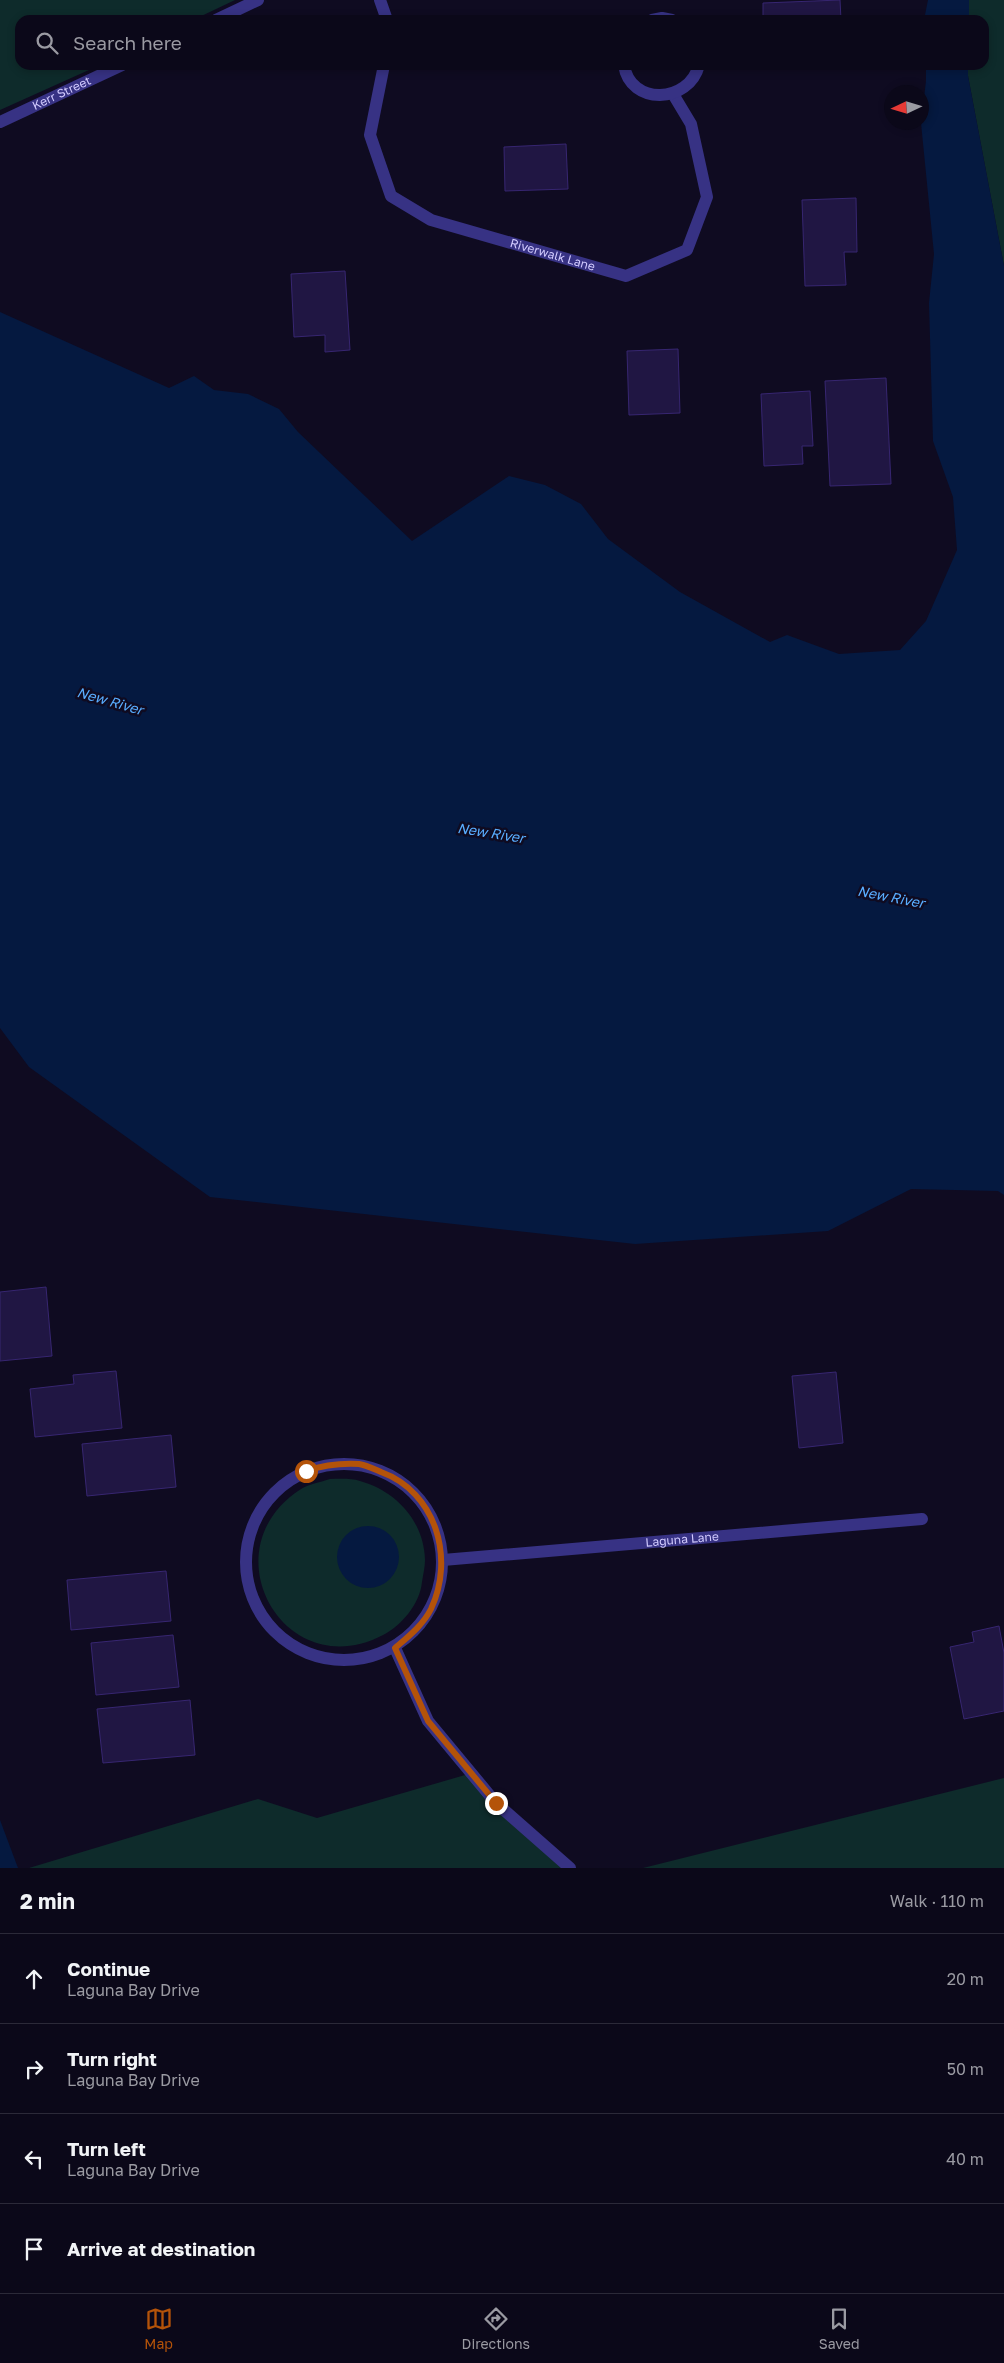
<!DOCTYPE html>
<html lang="en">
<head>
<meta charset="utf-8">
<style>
	body { margin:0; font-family:"Golos Text",sans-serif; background:#141122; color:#f1f3f6 }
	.compass { position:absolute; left:884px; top:85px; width:45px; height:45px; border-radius:50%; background:#0b0819; box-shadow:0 2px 8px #0003; rotate:266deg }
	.stop { position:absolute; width:15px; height:15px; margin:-11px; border:4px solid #b45309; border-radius:50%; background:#fff }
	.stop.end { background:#b45309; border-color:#fff; box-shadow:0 1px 5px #0008 }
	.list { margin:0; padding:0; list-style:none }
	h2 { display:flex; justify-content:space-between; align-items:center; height:65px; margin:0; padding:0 20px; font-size:21px }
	h2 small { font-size:16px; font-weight:400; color:#9a9aa2 }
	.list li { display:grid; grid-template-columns:32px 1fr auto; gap:15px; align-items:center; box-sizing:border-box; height:90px; padding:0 20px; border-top:1px solid #2b2938 }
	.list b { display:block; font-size:19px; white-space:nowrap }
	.list p { margin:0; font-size:16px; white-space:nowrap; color:#9a9aa2 }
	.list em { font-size:16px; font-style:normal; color:#9a9aa2 }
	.icon { flex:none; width:28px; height:28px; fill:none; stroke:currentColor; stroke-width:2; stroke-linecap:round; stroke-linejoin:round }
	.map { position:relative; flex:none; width:1004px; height:1868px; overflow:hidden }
	.search { position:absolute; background:#0b0819; box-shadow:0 2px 8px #0003; left:15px; right:15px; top:15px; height:55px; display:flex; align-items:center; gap:12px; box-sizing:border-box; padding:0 18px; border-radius:15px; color:#9a9aa2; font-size:19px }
	.sheet { height:425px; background:#0b0819 }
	nav { display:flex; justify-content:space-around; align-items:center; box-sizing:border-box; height:70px; border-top:1px solid #2b2938; background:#0b0819; font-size:14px; color:#9a9aa2 }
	nav a { display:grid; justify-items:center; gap:2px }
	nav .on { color:#b45309 }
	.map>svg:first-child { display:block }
</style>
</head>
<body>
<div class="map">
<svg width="1004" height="1868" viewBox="0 0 1004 1868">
	<rect width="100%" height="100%" fill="#0f0b21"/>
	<!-- green -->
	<path fill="#0e2b2b" d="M0,0H235L193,20H20V65H100L0,110Z
		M969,0H1004V266L968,76V65H984V20H969Z
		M330,1479C339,1479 351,1478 360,1481C396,1491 424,1521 425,1560C425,1567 423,1575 422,1582C420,1604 401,1626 383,1635C284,1687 207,1549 301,1489C309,1484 321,1482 330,1479Z
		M472,1773L570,1868H29L258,1799L317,1818Z
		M1004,1778V1868H643Z"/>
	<!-- water -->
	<path fill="#051940" d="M928,0H969V20H924Z
		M926,65H968V76L1004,266V1195L998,1191L911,1189L828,1231L635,1244L210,1197L29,1067L0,1028V312L169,388L194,376L214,390L248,394L279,409L298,432L412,541L509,476L545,485L581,504L608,539L680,592L770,642L787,635L839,654L900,650L926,621L957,550L953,497L933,441L929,303L934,254L921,123L926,81Z
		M337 1557a31 31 0 1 1 62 0a31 31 0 1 1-62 0Z
		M0,1820L18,1868H0Z"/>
	<!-- building -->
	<path fill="#201643" stroke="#372671" d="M840,0L841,20H763V3Z
		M566,144L568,189L505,191L504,147Z
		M856,198L857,252H844L846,285L805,286L802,200Z
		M345,271L350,350L325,352V335L294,337L291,274Z
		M678,349L680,413L629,415L627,351Z
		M886,378L891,484L830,486L825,381Z
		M810,391L813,446H802L803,464L764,466L761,394Z
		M46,1287L52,1356L0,1361V1292Z
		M116,1371L122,1428L35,1437L30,1389L74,1384L73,1375Z
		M836,1372L843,1443L799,1448L792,1376Z
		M171,1435L176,1487L87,1496L82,1444Z
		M166,1571L171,1621L71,1630L67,1580Z
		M999,1626L1004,1653V1711L964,1719L950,1647L974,1642L972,1632Z
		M173,1635L179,1687L96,1695L91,1643Z
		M190,1700L195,1755L103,1763L97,1709Z"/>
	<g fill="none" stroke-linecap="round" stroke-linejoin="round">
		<!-- minor -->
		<g stroke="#373284" stroke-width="12">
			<path d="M380,0L387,20"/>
			<path d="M216,20L258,0"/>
			<path d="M652,20L662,18L672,20"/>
			<path id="s1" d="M384,65L370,135L391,196L431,220L626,276L687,250L707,197L691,124L673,94"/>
			<path d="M624,65C630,106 689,104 699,65"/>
			<path id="s2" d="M0,122L122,65"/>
			<circle cx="344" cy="1562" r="98"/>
			<path id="s3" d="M443,1560L922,1519"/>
			<path d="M395,1648L428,1721L496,1803L570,1868"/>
		</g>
	</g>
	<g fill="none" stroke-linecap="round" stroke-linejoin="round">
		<!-- route -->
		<path stroke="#b45309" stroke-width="6" d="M306,1471C324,1465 341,1463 359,1464C366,1465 374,1469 381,1472C436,1492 455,1558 431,1609C423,1625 409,1636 395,1648L428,1721L496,1803"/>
	</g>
	<g text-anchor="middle" stroke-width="5" stroke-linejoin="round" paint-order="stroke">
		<!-- street labels -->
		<g font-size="12" fill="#d2cbff" stroke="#0f0b21">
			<text dy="4" stroke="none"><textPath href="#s2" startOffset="68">Kerr Street</textPath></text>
			<text dy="4" stroke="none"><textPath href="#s1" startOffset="309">Riverwalk Lane</textPath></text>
			<text dy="4" stroke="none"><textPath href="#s3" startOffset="240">Laguna Lane</textPath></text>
		</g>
		<!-- water labels -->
		<g font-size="14" font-style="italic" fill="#59adff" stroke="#0f0b21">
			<text transform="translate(110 701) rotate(16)" y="5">New River</text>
			<text transform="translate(491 833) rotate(9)" y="5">New River</text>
			<text transform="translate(891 897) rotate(11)" y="5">New River</text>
		</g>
	</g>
</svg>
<svg class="compass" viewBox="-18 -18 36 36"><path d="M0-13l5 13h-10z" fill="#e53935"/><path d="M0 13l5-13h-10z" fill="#9a9aa2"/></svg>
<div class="stop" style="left:306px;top:1471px"></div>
<div class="stop end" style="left:496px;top:1803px"></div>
<div class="search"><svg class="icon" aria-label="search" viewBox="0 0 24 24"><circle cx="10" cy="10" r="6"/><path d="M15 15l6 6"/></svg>Search here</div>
</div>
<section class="sheet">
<h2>2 min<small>Walk · 110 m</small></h2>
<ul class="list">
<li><svg class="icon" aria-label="ahead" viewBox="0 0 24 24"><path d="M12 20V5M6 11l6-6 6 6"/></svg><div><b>Continue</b><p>Laguna Bay Drive</p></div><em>20 m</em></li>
<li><svg class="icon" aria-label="right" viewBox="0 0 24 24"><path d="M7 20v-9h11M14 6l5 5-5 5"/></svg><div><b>Turn right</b><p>Laguna Bay Drive</p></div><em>50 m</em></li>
<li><svg class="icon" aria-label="left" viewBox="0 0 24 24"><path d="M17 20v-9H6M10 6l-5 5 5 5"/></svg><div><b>Turn left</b><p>Laguna Bay Drive</p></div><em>40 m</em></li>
<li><svg class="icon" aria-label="arrive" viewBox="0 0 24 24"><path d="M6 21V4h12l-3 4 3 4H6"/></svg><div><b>Arrive at destination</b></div></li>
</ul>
</section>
<nav>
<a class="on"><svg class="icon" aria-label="map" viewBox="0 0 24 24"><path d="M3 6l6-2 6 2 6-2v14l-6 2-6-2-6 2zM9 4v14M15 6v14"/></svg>Map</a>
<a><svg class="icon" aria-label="directions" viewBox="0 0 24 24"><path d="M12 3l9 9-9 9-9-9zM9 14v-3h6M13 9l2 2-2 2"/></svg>Directions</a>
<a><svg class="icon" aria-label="saved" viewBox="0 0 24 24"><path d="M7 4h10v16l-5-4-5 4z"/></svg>Saved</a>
</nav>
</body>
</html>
